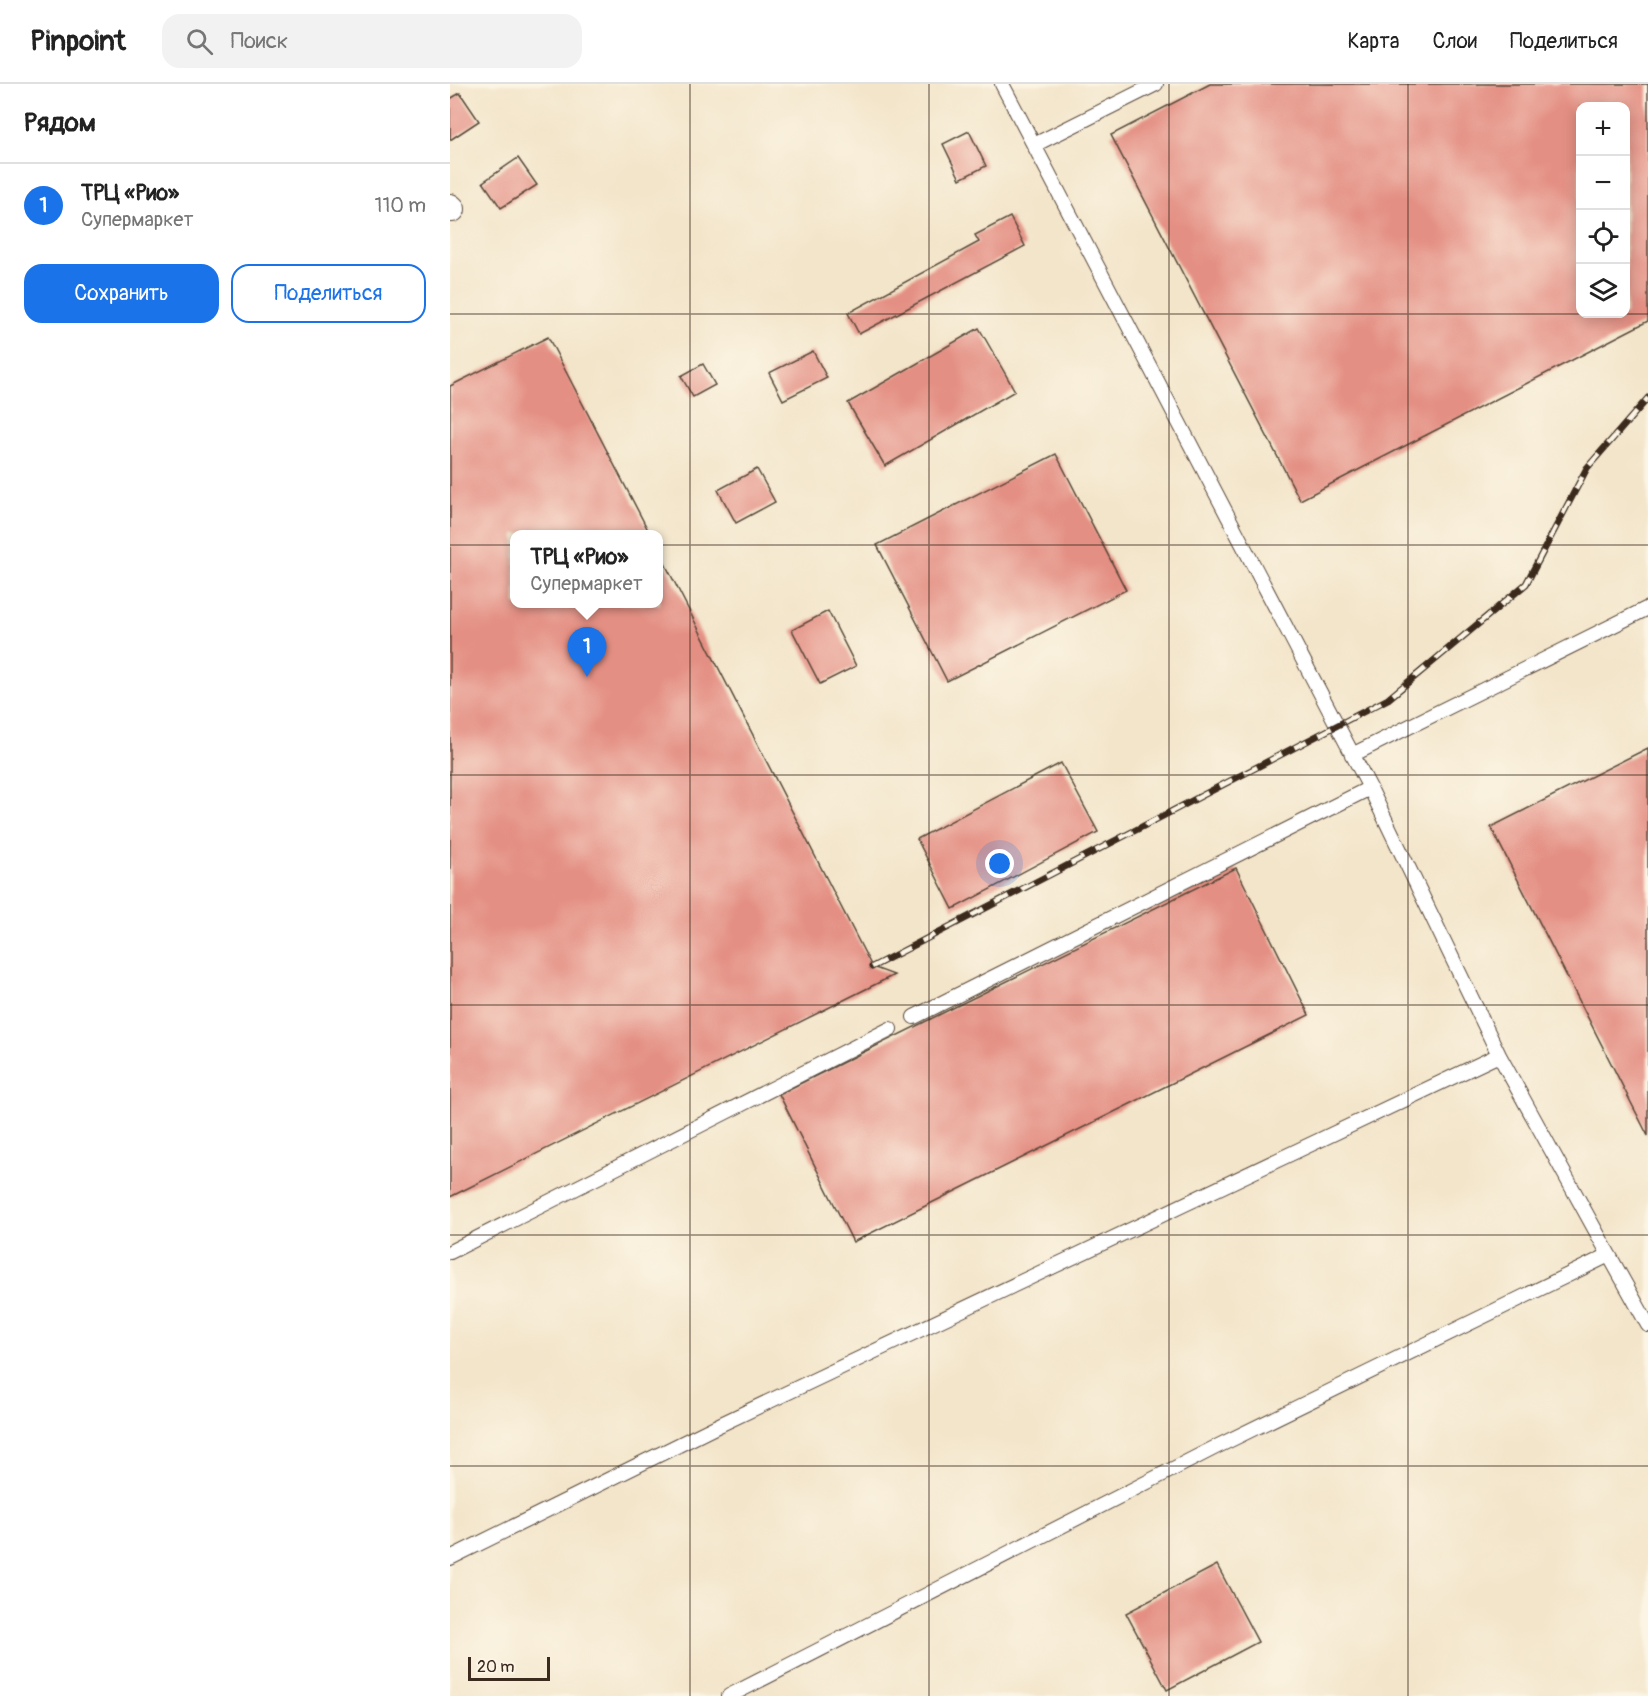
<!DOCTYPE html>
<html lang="ru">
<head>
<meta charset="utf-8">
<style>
	body { margin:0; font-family:Pangolin,sans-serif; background:#f2f2f2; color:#222 }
	.controls { position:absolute; right:18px; top:18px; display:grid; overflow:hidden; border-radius:12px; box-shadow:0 3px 15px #0003 }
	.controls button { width:54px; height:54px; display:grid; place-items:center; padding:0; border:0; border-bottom:2px solid #e0e0e0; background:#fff; color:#222; font:30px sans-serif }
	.scale { position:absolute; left:18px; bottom:15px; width:82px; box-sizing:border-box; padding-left:6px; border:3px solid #3b2a1e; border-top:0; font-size:16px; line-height:21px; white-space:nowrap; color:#3b2a1e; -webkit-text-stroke:4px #fcf5e5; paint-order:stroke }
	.you { position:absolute; left:550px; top:780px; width:21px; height:21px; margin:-15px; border:4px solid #fff; border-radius:50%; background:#1a73e8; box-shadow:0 0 0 9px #1a73e833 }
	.badge { display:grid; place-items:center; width:39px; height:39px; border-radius:50%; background:#1a73e8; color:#fff; font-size:20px; font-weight:700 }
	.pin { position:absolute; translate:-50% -50px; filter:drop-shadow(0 2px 3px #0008) }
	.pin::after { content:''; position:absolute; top:32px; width:21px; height:18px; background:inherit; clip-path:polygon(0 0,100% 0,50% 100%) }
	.popup { position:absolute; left:60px; top:446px; width:153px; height:78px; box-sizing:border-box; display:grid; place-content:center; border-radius:12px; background:#fff; filter:drop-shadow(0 2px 4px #0005); font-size:20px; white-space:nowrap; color:#767676 }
	.popup b { font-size:22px; color:#222 }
	.popup::after { content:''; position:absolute; left:50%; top:100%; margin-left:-12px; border:12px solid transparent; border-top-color:#fff }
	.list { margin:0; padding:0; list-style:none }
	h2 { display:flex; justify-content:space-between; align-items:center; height:78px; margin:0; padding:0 24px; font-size:26px }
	h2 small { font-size:20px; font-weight:400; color:#767676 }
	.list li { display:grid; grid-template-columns:39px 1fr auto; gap:18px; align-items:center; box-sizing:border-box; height:84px; padding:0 24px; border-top:2px solid #e0e0e0 }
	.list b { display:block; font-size:22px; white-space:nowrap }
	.list p { margin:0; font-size:20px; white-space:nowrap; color:#767676 }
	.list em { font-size:20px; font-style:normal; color:#767676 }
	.actions { display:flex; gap:12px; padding:18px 24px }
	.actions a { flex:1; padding:14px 0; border:2px solid #1a73e8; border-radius:18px; text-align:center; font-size:21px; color:#1a73e8 }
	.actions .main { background:#1a73e8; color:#fff }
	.icon { flex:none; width:33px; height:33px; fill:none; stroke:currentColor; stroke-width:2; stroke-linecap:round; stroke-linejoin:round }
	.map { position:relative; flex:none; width:1198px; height:1612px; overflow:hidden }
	header { display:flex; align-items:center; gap:36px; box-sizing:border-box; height:84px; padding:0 30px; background:#fff; border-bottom:2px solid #e0e0e0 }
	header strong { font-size:28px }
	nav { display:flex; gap:33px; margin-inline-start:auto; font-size:21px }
	.search { width:420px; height:54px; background:#f2f2f2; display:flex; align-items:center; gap:15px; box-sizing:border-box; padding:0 21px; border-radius:18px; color:#767676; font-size:22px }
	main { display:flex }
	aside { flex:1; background:#fff }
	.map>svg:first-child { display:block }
</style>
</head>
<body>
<header>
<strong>Pinpoint</strong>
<div class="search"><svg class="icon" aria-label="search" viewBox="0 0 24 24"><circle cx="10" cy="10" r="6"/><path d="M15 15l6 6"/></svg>Поиск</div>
<nav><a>Карта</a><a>Слои</a><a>Поделиться</a></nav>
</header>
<main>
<aside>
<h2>Рядом<small></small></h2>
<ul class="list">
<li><span class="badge">1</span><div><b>ТРЦ «Рио»</b><p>Супермаркет</p></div><em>110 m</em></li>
</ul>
<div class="actions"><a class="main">Сохранить</a><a>Поделиться</a></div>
</aside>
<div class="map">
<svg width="1198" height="1612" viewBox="0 0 1198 1612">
	<rect width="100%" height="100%" fill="#fcf5e5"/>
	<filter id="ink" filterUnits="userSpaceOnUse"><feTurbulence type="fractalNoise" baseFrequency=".0167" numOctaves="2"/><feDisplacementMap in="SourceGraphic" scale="12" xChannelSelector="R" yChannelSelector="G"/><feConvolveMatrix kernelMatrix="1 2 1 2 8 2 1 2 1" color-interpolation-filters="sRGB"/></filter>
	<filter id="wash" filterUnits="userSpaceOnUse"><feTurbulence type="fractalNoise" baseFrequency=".008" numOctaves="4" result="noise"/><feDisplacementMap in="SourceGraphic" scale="24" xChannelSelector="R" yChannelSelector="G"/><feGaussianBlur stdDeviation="1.35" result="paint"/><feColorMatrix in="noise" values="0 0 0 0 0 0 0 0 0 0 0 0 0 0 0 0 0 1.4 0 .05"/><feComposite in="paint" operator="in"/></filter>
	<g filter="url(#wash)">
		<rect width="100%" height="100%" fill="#f3e5ca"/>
		<g id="blocks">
			<!-- building -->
			<path fill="#e48f83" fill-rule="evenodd" d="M760,0H1198V237L850,416L661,51ZM1130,22H1176V230H1130Z
				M10,9L29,37L0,56V15Z
				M519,47L536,82L510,95L493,60Z
				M68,74L87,101L51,124L33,98Z
				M560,133L575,162L409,250L398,229L529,158L525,151Z
				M529,244L565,307L435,382L398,319Z
				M98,253L200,450H65V520H209V468L422,883L444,891L0,1113V302Z
				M363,267L377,294L333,316L319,289Z
				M253,280L265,301L243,313L231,292Z
				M606,370L676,506L497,597L427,461Z
				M307,385L325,418L286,439L268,406Z
				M378,527L406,582L370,600L342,546Z
				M1198,664V1052L1041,743Z
				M611,679L648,748L503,825L467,755Z
				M786,784L859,931L403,1158L329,1010Z
				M767,1481L808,1558L717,1606L676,1529Z"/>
		</g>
	</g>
	<g filter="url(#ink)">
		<use href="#blocks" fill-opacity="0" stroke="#574638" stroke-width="1.5"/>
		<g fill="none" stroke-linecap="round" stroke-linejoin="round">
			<defs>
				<path id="lane" d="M552,0L920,704
					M584,61L706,0
					M902,671L1198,524
					M0,1168L440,945
					M1159,1171L1198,1241
					M0,1474L265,1343L1049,971
					M279,1612L766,1363L1159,1171L1049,971L920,704L464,933"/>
				<path id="street" d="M0,123L2,125"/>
			</defs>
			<!-- lane casing -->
			<use href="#lane" stroke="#574638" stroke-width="16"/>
			<!-- street casing -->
			<use href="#street" stroke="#574638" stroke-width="28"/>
			<!-- lane -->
			<use href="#lane" stroke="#fff" stroke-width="14"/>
			<!-- street -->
			<use href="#street" stroke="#fff" stroke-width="26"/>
			<defs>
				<path id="rail" d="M422,883L938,615L1076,500L1137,384L1198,314"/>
			</defs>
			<!-- rail casing -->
			<use href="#rail" stroke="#3b2a1e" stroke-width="7"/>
			<!-- rail -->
			<use href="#rail" stroke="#fcf5e5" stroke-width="4.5" stroke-dasharray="14" stroke-linecap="butt"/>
		</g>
	</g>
	<!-- grid -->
	<path fill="none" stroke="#3b2a1e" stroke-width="1.5" stroke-opacity="0.55" d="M240,0V1612M479,0V1612M719,0V1612M958,0V1612M0,230H1198M0,461H1198M0,691H1198M0,921H1198M0,1151H1198M0,1382H1198"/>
</svg>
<div class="controls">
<button>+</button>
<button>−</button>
<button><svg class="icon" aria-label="locate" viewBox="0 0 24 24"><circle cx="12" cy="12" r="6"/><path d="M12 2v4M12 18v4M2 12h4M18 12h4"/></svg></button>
<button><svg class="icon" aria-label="layers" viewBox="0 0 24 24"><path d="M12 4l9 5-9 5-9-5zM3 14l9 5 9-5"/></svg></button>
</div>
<div class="scale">20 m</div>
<div class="you"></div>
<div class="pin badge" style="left:137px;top:593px">1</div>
<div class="popup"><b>ТРЦ «Рио»</b>Супермаркет</div>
</div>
</main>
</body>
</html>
